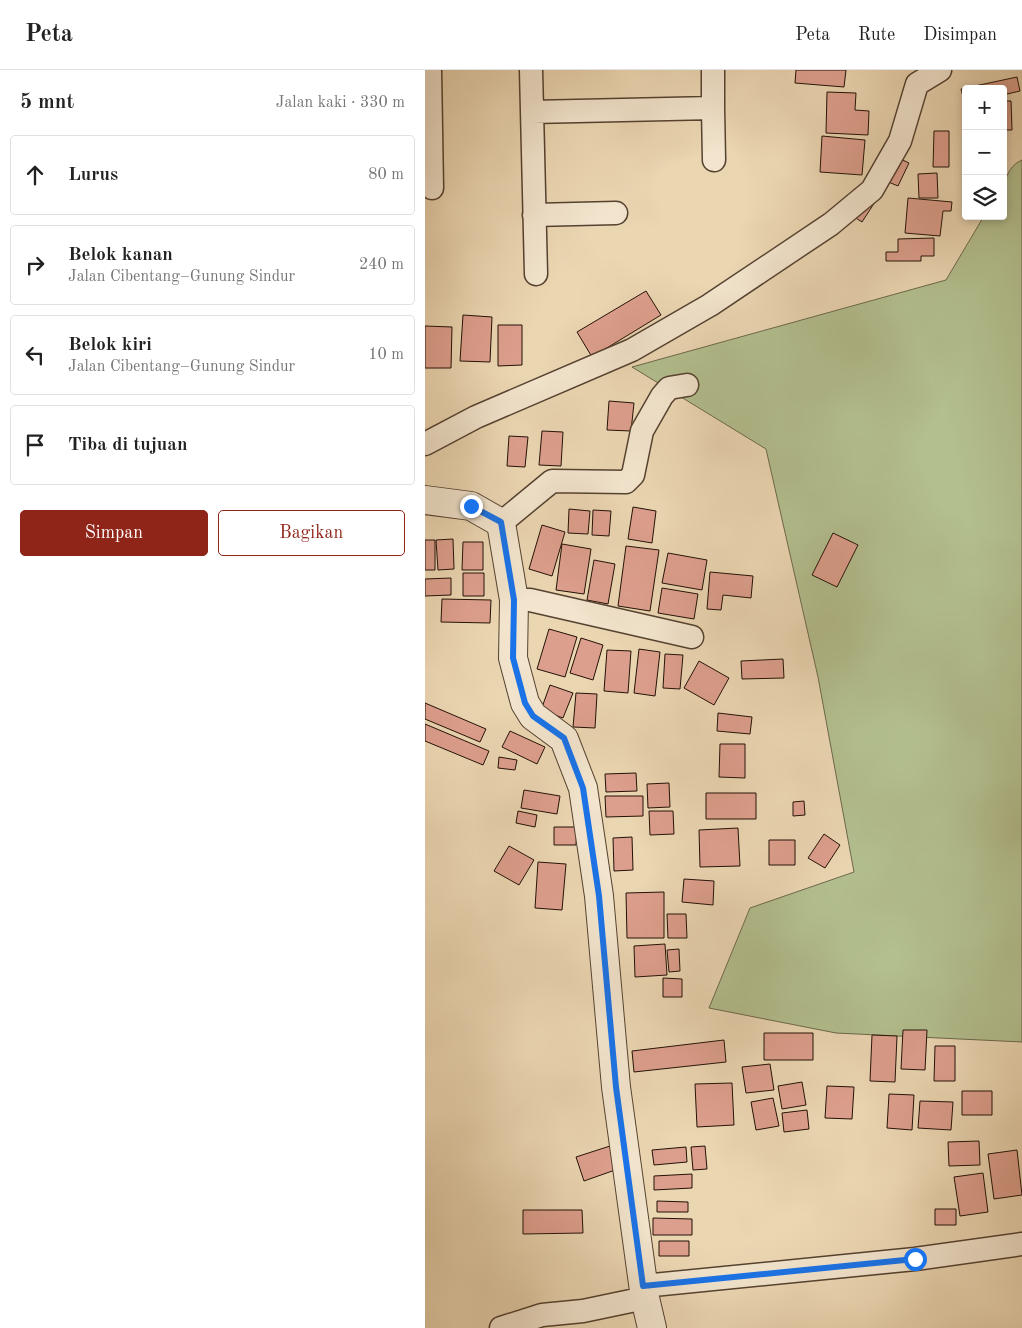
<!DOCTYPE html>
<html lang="id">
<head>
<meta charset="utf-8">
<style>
	body { margin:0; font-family:"Old Standard TT",serif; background:#f6f6f6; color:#222 }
	.controls { position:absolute; right:15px; top:15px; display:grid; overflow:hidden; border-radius:5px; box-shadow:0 2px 8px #0003 }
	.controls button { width:45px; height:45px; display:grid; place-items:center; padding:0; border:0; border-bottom:1px solid #e0e0e0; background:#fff; color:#222; font:25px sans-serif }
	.stop { position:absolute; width:15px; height:15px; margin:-11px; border:4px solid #1a73e8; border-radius:50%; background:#fff }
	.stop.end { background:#1a73e8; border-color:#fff; box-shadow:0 1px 5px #0008 }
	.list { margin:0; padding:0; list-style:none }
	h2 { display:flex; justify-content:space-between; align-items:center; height:65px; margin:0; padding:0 20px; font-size:21px }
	h2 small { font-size:16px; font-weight:400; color:#767676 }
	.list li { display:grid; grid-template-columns:32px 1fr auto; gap:15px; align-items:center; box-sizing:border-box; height:80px; margin:0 10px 10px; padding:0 10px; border:1px solid #e0e0e0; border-radius:5px }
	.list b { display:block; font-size:19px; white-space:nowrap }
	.list p { margin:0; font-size:16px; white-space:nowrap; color:#767676 }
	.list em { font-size:16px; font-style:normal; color:#767676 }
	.actions { display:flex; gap:10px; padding:15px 20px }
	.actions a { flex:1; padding:11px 0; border:1px solid #8f2418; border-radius:5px; text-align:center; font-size:18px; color:#8f2418 }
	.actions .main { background:#8f2418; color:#fff }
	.icon { flex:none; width:28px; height:28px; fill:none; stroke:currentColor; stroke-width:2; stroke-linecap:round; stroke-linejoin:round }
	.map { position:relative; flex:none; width:597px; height:1258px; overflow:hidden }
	header { display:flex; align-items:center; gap:30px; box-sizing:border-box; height:70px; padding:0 25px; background:#fff; border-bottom:1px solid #e0e0e0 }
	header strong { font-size:24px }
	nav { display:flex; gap:28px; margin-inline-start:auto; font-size:18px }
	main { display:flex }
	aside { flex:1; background:#fff }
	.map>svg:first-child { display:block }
</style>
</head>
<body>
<header>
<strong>Peta</strong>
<nav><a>Peta</a><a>Rute</a><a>Disimpan</a></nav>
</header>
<main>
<aside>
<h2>5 mnt<small>Jalan kaki · 330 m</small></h2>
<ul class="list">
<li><svg class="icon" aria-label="ahead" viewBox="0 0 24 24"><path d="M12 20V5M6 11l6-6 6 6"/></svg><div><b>Lurus</b></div><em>80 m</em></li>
<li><svg class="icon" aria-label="right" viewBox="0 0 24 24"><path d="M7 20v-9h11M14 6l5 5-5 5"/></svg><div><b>Belok kanan</b><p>Jalan Cibentang–Gunung Sindur</p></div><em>240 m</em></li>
<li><svg class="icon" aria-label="left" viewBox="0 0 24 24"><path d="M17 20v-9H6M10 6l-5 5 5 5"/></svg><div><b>Belok kiri</b><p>Jalan Cibentang–Gunung Sindur</p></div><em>10 m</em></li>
<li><svg class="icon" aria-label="arrive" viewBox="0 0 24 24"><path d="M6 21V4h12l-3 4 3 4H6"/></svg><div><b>Tiba di tujuan</b></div></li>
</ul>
<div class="actions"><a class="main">Simpan</a><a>Bagikan</a></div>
</aside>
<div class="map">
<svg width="597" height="1258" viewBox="0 0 597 1258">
	<rect width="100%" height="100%" fill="#ebd6b2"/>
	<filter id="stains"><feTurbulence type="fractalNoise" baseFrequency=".004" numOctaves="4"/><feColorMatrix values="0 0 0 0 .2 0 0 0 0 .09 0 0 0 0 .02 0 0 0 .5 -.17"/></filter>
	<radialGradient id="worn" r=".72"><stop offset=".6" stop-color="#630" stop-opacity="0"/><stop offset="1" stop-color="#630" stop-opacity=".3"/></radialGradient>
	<!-- green -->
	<path fill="#b3bf8f" stroke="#6b684a" d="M597,90V972L411,963L284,938L325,838L429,802L393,607L341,379L207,297L521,210L559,146H578C578,127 576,99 597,90Z"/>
	<!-- building -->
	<path fill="#dd9f8d" stroke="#231106" d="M371,0H421L419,17L370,13Z
		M592,7L595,21L578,25V19H541L540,34L536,19Z
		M402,22L431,23L430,40L444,41L443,65L401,63Z
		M578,31H586L587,60H578Z
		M509,61H524V97H508Z
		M397,66L440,70L437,105L395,102Z
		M465,84L484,93L473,116L454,108Z
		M512,103L513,128H494L493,104Z
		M461,115L437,152L426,145Z
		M483,128L527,132L526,141H518L515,166L480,163Z
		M509,168V186H496V191H461V182H473V169Z
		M221,221L236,245L167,287L152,262Z
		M38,245L67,247L65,292L35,291Z
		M73,255H97V295L73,296Z
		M0,256L27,257L26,298H0Z
		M184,331L209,333L206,361L182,360Z
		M117,361L138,362L136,396L114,395Z
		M84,366L103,367L100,397L82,396Z
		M208,437L231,441L227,473L203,469Z
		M144,439L165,441L163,464L143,463Z
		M168,440L186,441L184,466L167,465Z
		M117,455L140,462L127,506L104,499Z
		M408,463L433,475L412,517L387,505Z
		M28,469L29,499L13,500L11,470Z
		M0,470H10V500H0Z
		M38,472H58V500H37Z
		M137,474L166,479L159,524L131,520Z
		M201,476L234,480L225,541L193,536Z
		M243,483L282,490L277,520L237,513Z
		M169,490L190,494L183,534L162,530Z
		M285,502L328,506L326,528L298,525L296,540L282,539Z
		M38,503H59V526H38Z
		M26,508V525L0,526V509Z
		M237,518L273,524L269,549L233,543Z
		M17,529L66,530L65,553L16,552Z
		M124,559L152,567L140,607L112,599Z
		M156,568L178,575L168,610L145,603Z
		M214,579L235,582L230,626L209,623Z
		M182,580L206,581L203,623L179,621Z
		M240,584L258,585L255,619L238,618Z
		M358,589L359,608L317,609L316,591Z
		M274,591L304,608L289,635L259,618Z
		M125,615L148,623L138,648L116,640Z
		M151,623L172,624L170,658L148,657Z
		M0,633L61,659L55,672L0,649Z
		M293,643L327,647L325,664L292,661Z
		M0,654L64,681L58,695L0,671Z
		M85,661L120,677L112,694L77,677Z
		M295,674H320V708L294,707Z
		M74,687L92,690L90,700L73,698Z
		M211,703L212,721L181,722L180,704Z
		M244,713L245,737L223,738L222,714Z
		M99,720L135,726L132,744L96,738Z
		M281,723H331V749H281Z
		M180,726H218V746L181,747Z
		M379,731L380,745L368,746V732Z
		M93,741L112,745L110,757L91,753Z
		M224,741H248L249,764L225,765Z
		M129,757H152L151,775H129Z
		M313,758L315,796L275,797L274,760Z
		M399,764L415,775L400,798L383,788Z
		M207,767L208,800L189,801L188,768Z
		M344,770H370V795H344Z
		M84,776L109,790L94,815L69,801Z
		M113,792L141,794L137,840L110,838Z
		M259,809L289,811L288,835L257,832Z
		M239,822V868H202L201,823Z
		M242,844H261L262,868H243Z
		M240,874L242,905L210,907L209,876Z
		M254,879L255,901L244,902L242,880Z
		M238,908L257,909V927H238Z
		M478,960H502L500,1000L476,999Z
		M339,963H388V990H339Z
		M447,965L472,966L470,1012L445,1011Z
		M299,970L301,992L209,1002L207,981Z
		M510,976H530V1011H509Z
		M345,994L349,1020L321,1023L317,997Z
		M377,1012L381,1035L357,1039L353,1016Z
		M307,1013L309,1055L272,1057L270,1014Z
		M402,1016L429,1017L427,1049L400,1048Z
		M537,1021H567V1045H537Z
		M464,1024L489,1025L487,1060L462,1058Z
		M348,1028L354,1056L331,1060L326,1032Z
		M495,1031L528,1032L526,1060L493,1058Z
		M382,1040L384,1059L359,1062L357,1043Z
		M554,1071L555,1095L524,1096L523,1072Z
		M185,1076L193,1099L159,1111L151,1087Z
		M280,1076L282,1099L268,1100L266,1077Z
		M261,1077L262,1092L229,1095L227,1080Z
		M592,1080L597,1125L569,1129L563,1084Z
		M558,1103L563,1142L535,1146L529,1107Z
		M267,1104V1118L229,1120V1106Z
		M232,1131L263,1132V1142H232Z
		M510,1139H531V1155H510Z
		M98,1140H157L158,1163L98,1164Z
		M228,1148L267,1149V1165H228Z
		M234,1171H264V1186H234Z"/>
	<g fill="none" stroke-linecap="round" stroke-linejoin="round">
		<defs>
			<path id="minor" d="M5,0L7,118
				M106,0L111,204
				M288,38L289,90
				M107,42L288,38V0
				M109,145L191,143
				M0,374L51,347L207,280L285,235L406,154L447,120L475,71L492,14L515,0
				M76,453L127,411L201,412L208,405L217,361L237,326L244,318L262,315
				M89,530H105L267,567
				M218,1216L490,1189L597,1174
				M76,1258L117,1245L158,1241L220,1228"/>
			<path id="tertiary" d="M0,430L46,436L76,453L89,530L88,588L100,633L108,646L139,669L158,718L174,826L191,1017L220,1228L227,1258"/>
		</defs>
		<!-- minor casing -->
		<use href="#minor" stroke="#554231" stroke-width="25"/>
		<!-- tertiary casing -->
		<use href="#tertiary" stroke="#554231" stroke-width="30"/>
		<!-- minor -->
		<use href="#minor" stroke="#f2e4cd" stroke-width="22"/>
		<!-- tertiary -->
		<use href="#tertiary" stroke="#f2e4cd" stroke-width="28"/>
	</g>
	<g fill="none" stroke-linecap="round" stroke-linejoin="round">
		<!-- route -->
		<path stroke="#1a73e8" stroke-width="6" d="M46,436L76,452L89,530L88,588L100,633L108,646L139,668L158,718L174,826L191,1017L218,1216L490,1189"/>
	</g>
	<rect width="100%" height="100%" filter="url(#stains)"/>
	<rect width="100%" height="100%" fill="url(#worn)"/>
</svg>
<div class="controls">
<button>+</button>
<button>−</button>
<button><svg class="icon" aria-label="layers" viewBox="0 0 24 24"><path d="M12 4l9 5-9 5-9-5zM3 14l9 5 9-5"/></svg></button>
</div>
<div class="stop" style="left:490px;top:1189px"></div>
<div class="stop end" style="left:46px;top:436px"></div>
</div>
</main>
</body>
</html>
